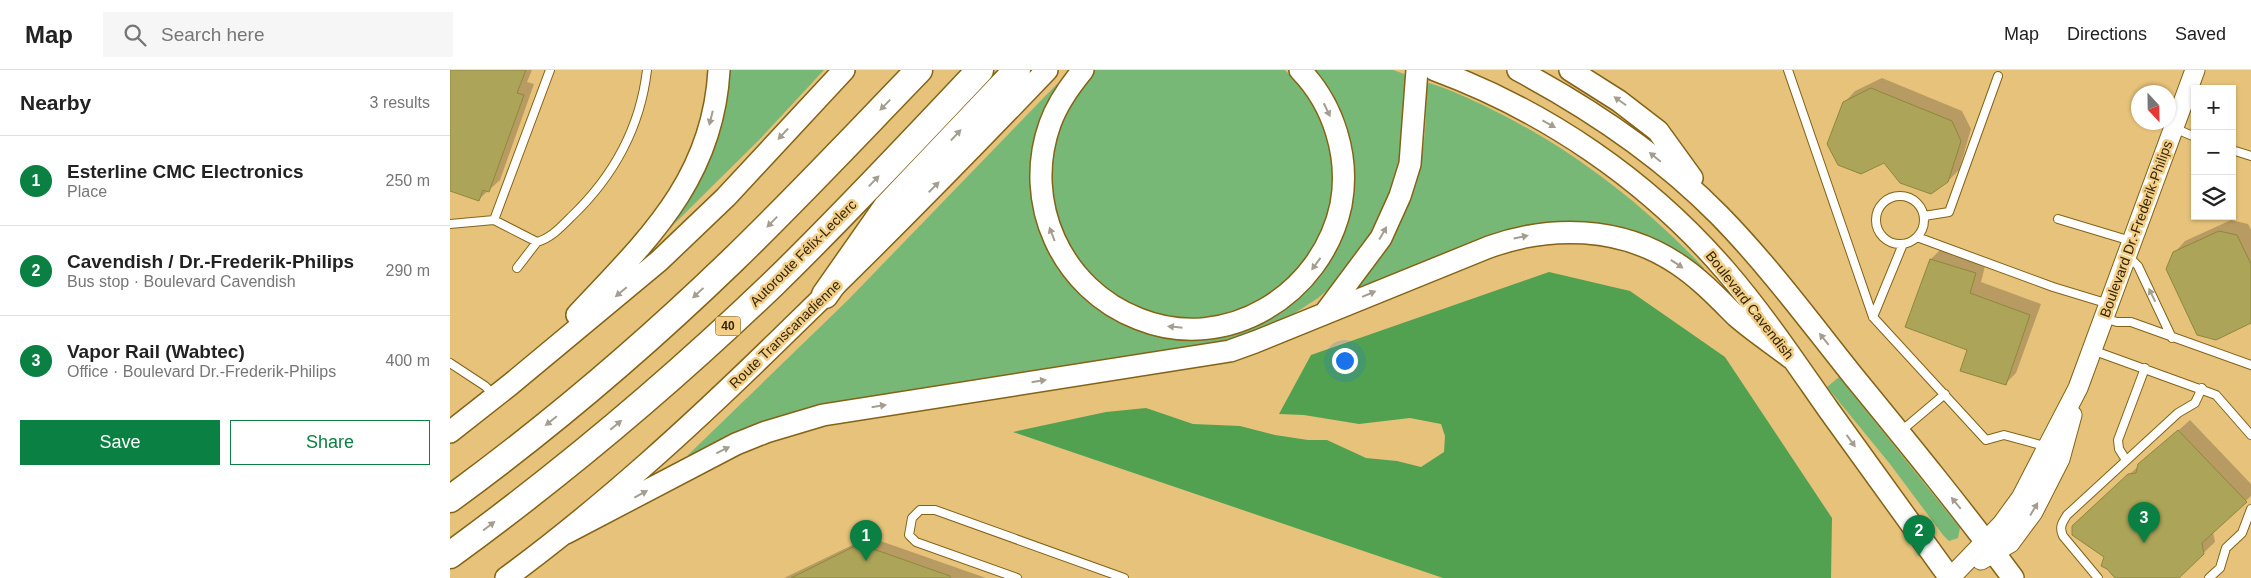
<!DOCTYPE html>
<html lang="en">
<head>
<meta charset="utf-8">
<style>
	body { margin:0; font-family:Helvetica,sans-serif; background:#f6f6f6; color:#222 }
	.controls { position:absolute; right:15px; top:15px; display:grid; overflow:hidden; border-radius:0px; box-shadow:0 1px 4px #0004 }
	.controls button { width:45px; height:45px; display:grid; place-items:center; padding:0; border:0; border-bottom:1px solid #e0e0e0; background:#fff; color:#222; font:25px sans-serif }
	.compass { position:absolute; left:1681px; top:15px; width:45px; height:45px; border-radius:50%; background:#fff; box-shadow:0 1px 4px #0004; rotate:158deg }
	.you { position:absolute; left:894px; top:290px; width:18px; height:18px; margin:-12px; border:4px solid #fff; border-radius:50%; background:#1a73e8; box-shadow:0 0 0 8px #1a73e833 }
	.badge { display:grid; place-items:center; width:32px; height:32px; border-radius:50%; background:#0b8043; color:#fff; font-size:16px; font-weight:700 }
	.pin { position:absolute; translate:-50% -41px; filter:drop-shadow(0 1px 2px #0008) }
	.pin::after { content:''; position:absolute; top:26px; width:18px; height:15px; background:inherit; clip-path:polygon(0 0,100% 0,50% 100%) }
	.list { margin:0; padding:0; list-style:none }
	h2 { display:flex; justify-content:space-between; align-items:center; height:65px; margin:0; padding:0 20px; font-size:21px }
	h2 small { font-size:16px; font-weight:400; color:#767676 }
	.list li { display:grid; grid-template-columns:32px 1fr auto; gap:15px; align-items:center; box-sizing:border-box; height:90px; padding:0 20px; border-top:1px solid #e0e0e0 }
	.list b { display:block; font-size:19px; white-space:nowrap }
	.list p { margin:0; font-size:16px; white-space:nowrap; color:#767676 }
	.list em { font-size:16px; font-style:normal; color:#767676 }
	.actions { display:flex; gap:10px; padding:15px 20px }
	.actions a { flex:1; padding:11px 0; border:1px solid #0b8043; border-radius:0px; text-align:center; font-size:18px; color:#0b8043 }
	.actions .main { background:#0b8043; color:#fff }
	.icon { flex:none; width:28px; height:28px; fill:none; stroke:currentColor; stroke-width:2; stroke-linecap:round; stroke-linejoin:round }
	.map { position:relative; flex:none; width:1801px; height:508px; overflow:hidden }
	header { display:flex; align-items:center; gap:30px; box-sizing:border-box; height:70px; padding:0 25px; background:#fff; border-bottom:1px solid #e0e0e0 }
	header strong { font-size:24px }
	nav { display:flex; gap:28px; margin-inline-start:auto; font-size:18px }
	.search { width:350px; height:45px; background:#f6f6f6; display:flex; align-items:center; gap:12px; box-sizing:border-box; padding:0 18px; border-radius:0px; color:#767676; font-size:19px }
	main { display:flex }
	aside { flex:1; background:#fff }
	.map>svg:first-child { display:block }
</style>
</head>
<body>
<header>
<strong>Map</strong>
<div class="search"><svg class="icon" aria-label="search" viewBox="0 0 24 24"><circle cx="10" cy="10" r="6"/><path d="M15 15l6 6"/></svg>Search here</div>
<nav><a>Map</a><a>Directions</a><a>Saved</a></nav>
</header>
<main>
<aside>
<h2>Nearby<small>3 results</small></h2>
<ul class="list">
<li><span class="badge">1</span><div><b>Esterline CMC Electronics</b><p>Place</p></div><em>250 m</em></li>
<li><span class="badge">2</span><div><b>Cavendish / Dr.-Frederik-Philips</b><p>Bus stop · Boulevard Cavendish</p></div><em>290 m</em></li>
<li><span class="badge">3</span><div><b>Vapor Rail (Wabtec)</b><p>Office · Boulevard Dr.-Frederik-Philips</p></div><em>400 m</em></li>
</ul>
<div class="actions"><a class="main">Save</a><a>Share</a></div>
</aside>
<div class="map">
<svg width="1801" height="508" viewBox="0 0 1801 508">
	<rect width="100%" height="100%" fill="#e6c27b"/>
	<!-- green -->
	<path fill="#78b876" d="M277,0H374L310,69L220,158L218,157Z
		M644,0H835C870,33 890,81 881,130C875,163 857,194 830,215C731,294 597,219 601,95C602,58 623,28 644,0Z
		M861,0H943L960,6L953,87L926,160L881,217L868,228L828,254L796,268L535,312L241,388L238,385L397,231L607,14L610,17L590,151L682,253L813,249L897,144Z
		M979,13C1000,19 1020,29 1039,38C1121,78 1191,132 1254,198L1252,202L1126,154L911,220L909,214C938,179 960,140 970,95C976,69 976,42 977,15Z
		M1389,307L1506,453L1510,458L1508,468L1499,471L1493,465L1440,394L1377,317Z"/>
	<!-- forest -->
	<path fill="#51a150" d="M1099,202L1180,221L1275,287L1382,448L1381,508H993L563,362L656,342L696,338L743,354L790,356L825,365L858,370H877L916,388L947,391L971,397L994,382L995,366L991,354L960,348L909,354L854,345L829,344L861,285Z"/>
	<!-- shadow -->
	<path fill="#0003" d="M0,0H82L77,12L84,14L50,110L28,130L0,120Z
		M1432,8L1512,41L1521,59L1509,100L1498,111L1394,33L1405,21Z
		M1781,150L1798,154L1801,160V252L1724,183L1735,171Z
		M1492,178L1536,192L1531,212L1591,234L1566,303L1555,314L1519,280L1457,256L1481,189Z
		M1740,350L1801,414V426L1763,462L1765,472L1727,508H1667L1661,504L1658,498L1655,486L1634,445Z
		M419,467L536,508H334Z"/>
	<!-- building -->
	<path fill="#aca458" stroke="#8f883c" d="M0,0H76L67,23L74,25L39,122L33,120L29,131L0,121Z
		M1421,18L1502,51L1511,71L1498,112L1481,124L1450,113L1434,93L1411,104L1388,95L1377,74L1393,32Z
		M1769,161L1787,165L1801,194V253L1766,270L1747,265L1716,199L1723,182Z
		M1480,189L1526,203L1520,223L1580,245L1556,315L1510,301L1517,280L1455,257Z
		M1728,360L1797,432L1752,473L1754,484L1729,508H1665L1657,499L1651,496L1654,487L1622,465V456L1678,404L1686,403L1688,394Z
		M409,474L500,506V508H341Z"/>
	<g fill="none" stroke-linecap="round" stroke-linejoin="round">
		<defs>
			<path id="service" d="M1338,0L1423,247L1536,370L1554,365L1598,377
				M1724,58L1745,67
				M1782,80L1801,86
				M1426 150a24 24 0 1 1 48 0a24 24 0 1 1-48 0Z
				M1474,146L1499,142L1548,6
				M1608,149L1681,171
				M44,150L100,0
				M0,154L44,150L87,172C101,168 111,157 121,147C163,107 190,59 197,0
				M1467,167L1603,217L1659,234
				M1677,188L1684,192L1688,196L1722,268
				M67,198L87,172
				M1423,247L1453,174
				M1653,248L1667,252H1681L1801,295
				M1642,280L1766,325L1801,365
				M0,293L35,316L45,326
				M1450,362L1495,324
				M1676,390L1669,379L1668,370L1695,298
				M567,508L466,472L459,465L462,448L470,440H485L674,508
				M1648,508L1613,466C1609,457 1612,453 1617,445L1728,343L1745,333L1752,318
				M1759,508L1770,498L1776,478L1792,463L1801,439"/>
			<path id="tertiary" d="M1531,490L1560,473L1583,442L1610,389L1622,345
				M1500,508L1552,454L1571,428L1628,318L1745,0"/>
			<path id="secondary" d="M633,0C619,17 607,34 600,54C572,132 611,219 689,249C776,284 872,225 891,135C900,87 884,35 850,0
				M985,0C1096,41 1197,110 1275,200C1313,244 1345,292 1378,339C1419,396 1460,452 1500,508
				M1068,0C1141,39 1210,85 1269,145C1318,195 1360,252 1404,307C1458,373 1512,439 1563,508
				M1120,0L1169,31L1208,61L1242,108
				M875,243L931,168L950,126L960,94L967,0
				M127,245C197,170 263,110 269,0
				M0,362L61,314L209,191L276,127L394,0
				M116,463L286,374L316,362L373,345L780,281L805,272L1039,177C1100,155 1170,156 1226,193C1249,208 1267,227 1286,246C1303,261 1323,274 1341,288
				M56,508C154,436 244,353 331,268C422,180 510,91 597,0"/>
			<path id="motorway" d="M375,225L436,138L567,0
				M0,429C100,356 194,276 283,190C347,128 407,64 469,0
				M0,485C114,402 222,311 323,214C394,145 462,72 530,0"/>
		</defs>
		<!-- service casing -->
		<use href="#service" stroke="#846316" stroke-width="10"/>
		<!-- tertiary casing -->
		<use href="#tertiary" stroke="#846316" stroke-width="21"/>
		<!-- secondary casing -->
		<use href="#secondary" stroke="#846316" stroke-width="24"/>
		<!-- motorway casing -->
		<use href="#motorway" stroke="#846316" stroke-width="29"/>
		<!-- service -->
		<use href="#service" stroke="#fff" stroke-width="8"/>
		<!-- tertiary -->
		<use href="#tertiary" stroke="#fff" stroke-width="19"/>
		<!-- secondary -->
		<use href="#secondary" stroke="#fff" stroke-width="21"/>
		<!-- motorway -->
		<use href="#motorway" stroke="#fff" stroke-width="26"/>
	</g>
	<!-- one-way arrows -->
	<defs><path id="oneway-solid" d="M-6-.8H1V-3.2L6.5 0L1 3.2V.8H-6Z" transform="scale(1.25)"/></defs>
	<g fill="#a49d90">
		<use href="#oneway-solid" transform="translate(1170 31) rotate(-145)"/>
		<use href="#oneway-solid" transform="translate(435 35) rotate(134)"/>
		<use href="#oneway-solid" transform="translate(877 40) rotate(65)"/>
		<use href="#oneway-solid" transform="translate(261 48) rotate(104)"/>
		<use href="#oneway-solid" transform="translate(1099 54) rotate(29)"/>
		<use href="#oneway-solid" transform="translate(333 64) rotate(133)"/>
		<use href="#oneway-solid" transform="translate(506 65) rotate(-47)"/>
		<use href="#oneway-solid" transform="translate(1205 87) rotate(-141)"/>
		<use href="#oneway-solid" transform="translate(424 111) rotate(-46)"/>
		<use href="#oneway-solid" transform="translate(484 117) rotate(-45)"/>
		<use href="#oneway-solid" transform="translate(322 152) rotate(134)"/>
		<use href="#oneway-solid" transform="translate(933 163) rotate(-60)"/>
		<use href="#oneway-solid" transform="translate(602 164) rotate(-111)"/>
		<use href="#oneway-solid" transform="translate(1071 167) rotate(-12)"/>
		<use href="#oneway-solid" transform="translate(866 194) rotate(126)"/>
		<use href="#oneway-solid" transform="translate(1227 194) rotate(34)"/>
		<use href="#oneway-solid" transform="translate(171 222) rotate(140)"/>
		<use href="#oneway-solid" transform="translate(248 223) rotate(137)"/>
		<use href="#oneway-solid" transform="translate(919 224) rotate(-23)"/>
		<use href="#oneway-solid" transform="translate(1702 225) rotate(-116)"/>
		<use href="#oneway-solid" transform="translate(725 257) rotate(-174)"/>
		<use href="#oneway-solid" transform="translate(1374 269) rotate(-129)"/>
		<use href="#oneway-solid" transform="translate(589 311) rotate(-9)"/>
		<use href="#oneway-solid" transform="translate(429 336) rotate(-9)"/>
		<use href="#oneway-solid" transform="translate(101 351) rotate(141)"/>
		<use href="#oneway-solid" transform="translate(166 355) rotate(-40)"/>
		<use href="#oneway-solid" transform="translate(1401 371) rotate(54)"/>
		<use href="#oneway-solid" transform="translate(273 380) rotate(-26)"/>
		<use href="#oneway-solid" transform="translate(191 424) rotate(-28)"/>
		<use href="#oneway-solid" transform="translate(1506 433) rotate(-129)"/>
		<use href="#oneway-solid" transform="translate(1584 439) rotate(-59)"/>
		<use href="#oneway-solid" transform="translate(39 456) rotate(-37)"/>
	</g>
	<g text-anchor="middle" stroke-width="5" stroke-linejoin="round" paint-order="stroke">
		<!-- shield labels -->
		<rect fill="#f3cf88" stroke="#6d592e" stroke-width="1" x="265.5" y="246.5" width="25" height="19" rx="4"/>
		<g font-size="12" font-weight="bold" fill="#342608">
			<text x="278" y="260">40</text>
		</g>
		<!-- street labels -->
		<g font-size="14" fill="#342608" stroke="#f3cf88">
			<text transform="translate(1686 159) rotate(-70)" y="5">Boulevard Dr.-Frederik-Philips</text>
			<text transform="translate(353 183) rotate(-45)" y="5">Autoroute Félix-Leclerc</text>
			<text transform="translate(1300 235) rotate(52)" y="5">Boulevard Cavendish</text>
			<text transform="translate(335 264) rotate(-44)" y="5">Route Transcanadienne</text>
		</g>
	</g>
</svg>
<div class="controls">
<button>+</button>
<button>−</button>
<button><svg class="icon" aria-label="layers" viewBox="0 0 24 24"><path d="M12 4l9 5-9 5-9-5zM3 14l9 5 9-5"/></svg></button>
</div>
<svg class="compass" viewBox="-18 -18 36 36"><path d="M0-13l5 13h-10z" fill="#e53935"/><path d="M0 13l5-13h-10z" fill="#767676"/></svg>
<div class="you"></div>
<div class="pin badge" style="left:416px;top:491px">1</div>
<div class="pin badge" style="left:1469px;top:486px">2</div>
<div class="pin badge" style="left:1694px;top:473px">3</div>
</div>
</main>
</body>
</html>
